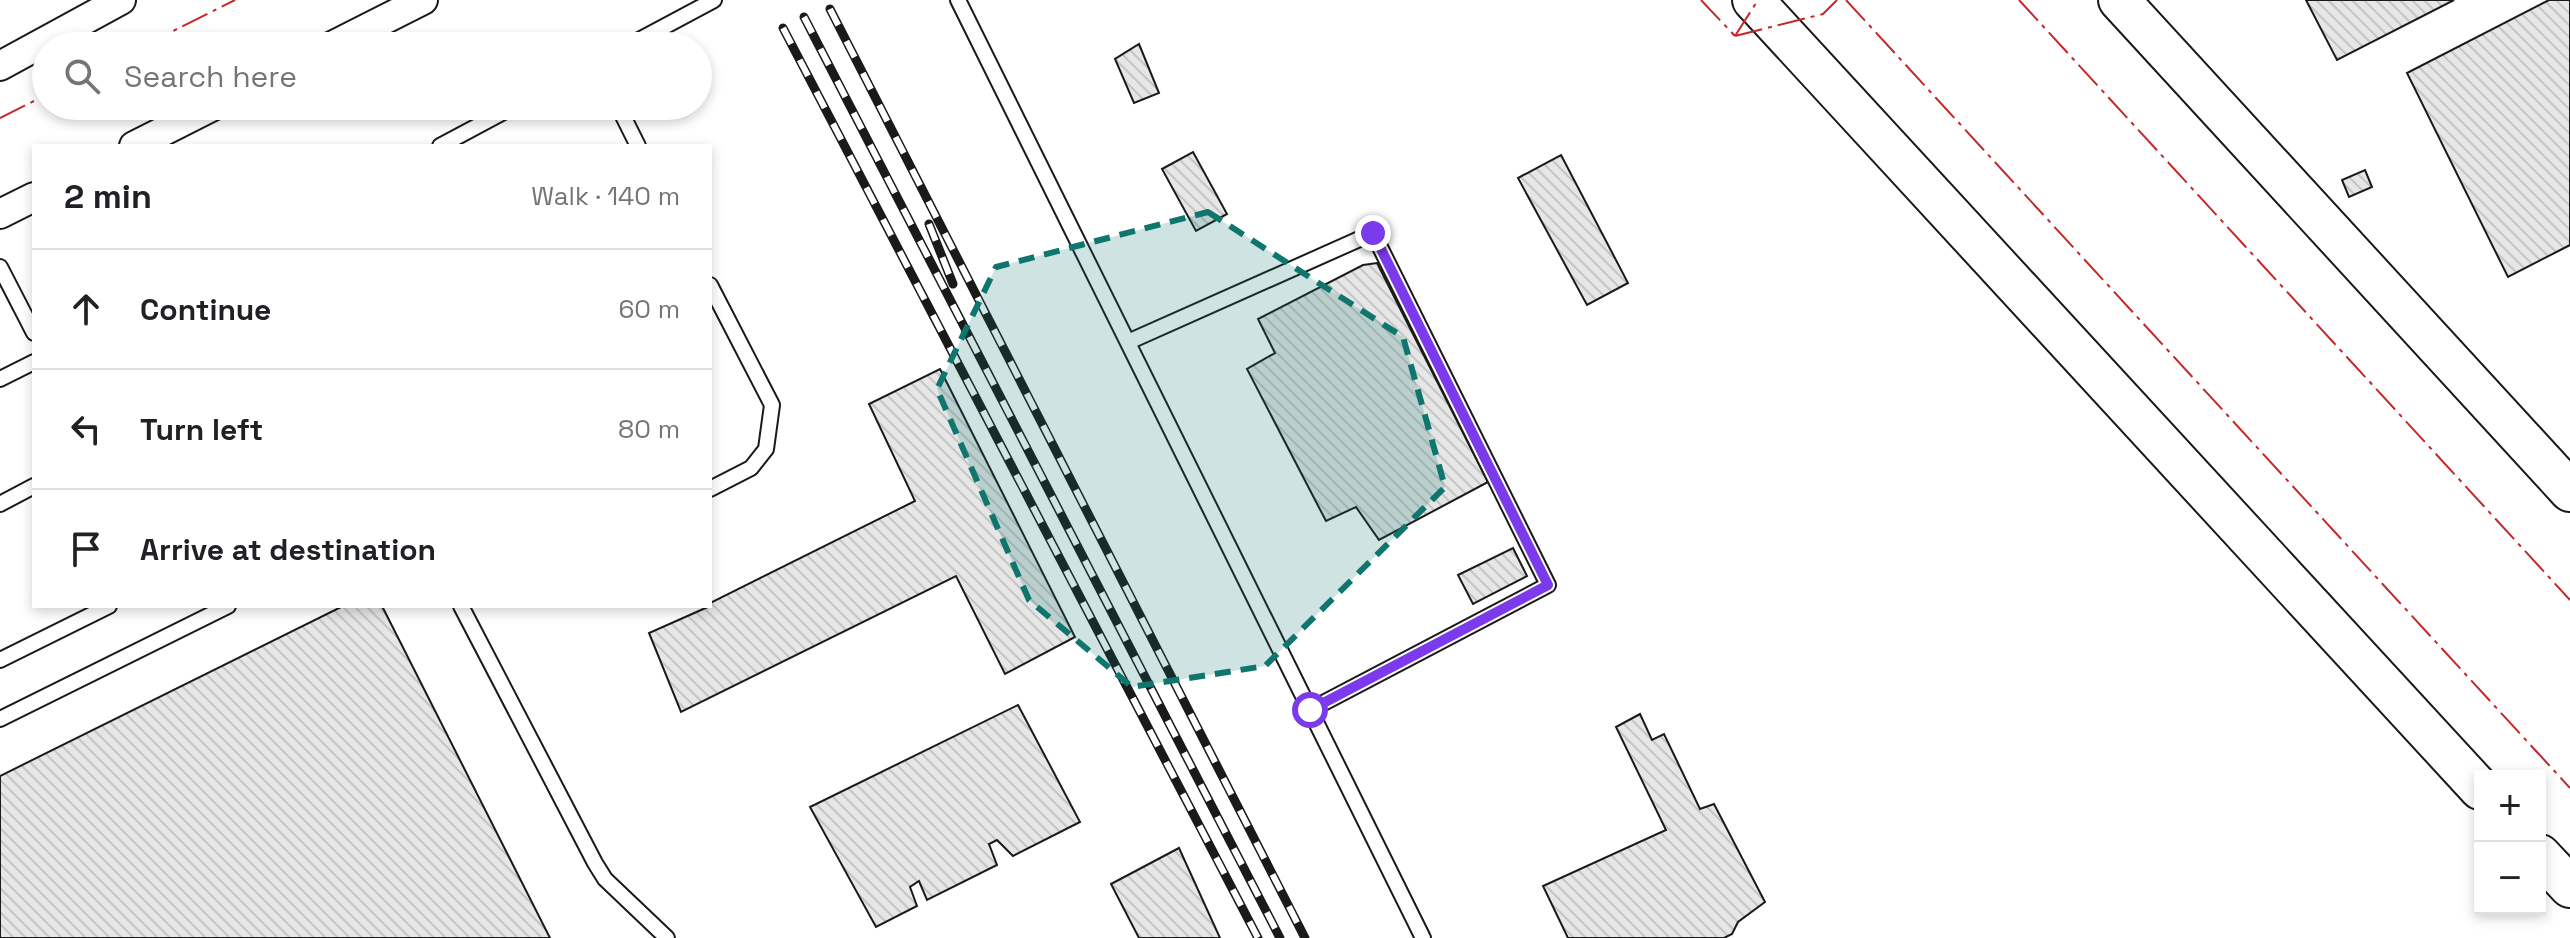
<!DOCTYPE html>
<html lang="en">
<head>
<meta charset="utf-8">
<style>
	body { margin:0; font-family:"Space Grotesk",sans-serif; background:#f2f2f2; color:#202124 }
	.controls { position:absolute; right:24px; bottom:24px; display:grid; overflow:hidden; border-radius:0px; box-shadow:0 4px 12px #0003 }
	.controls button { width:72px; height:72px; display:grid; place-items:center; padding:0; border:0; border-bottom:2px solid #e0e0e0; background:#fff; color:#202124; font:40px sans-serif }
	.stop { position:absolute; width:24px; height:24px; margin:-18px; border:6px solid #7c3aed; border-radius:50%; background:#fff }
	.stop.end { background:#7c3aed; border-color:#fff; box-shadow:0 2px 8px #0008 }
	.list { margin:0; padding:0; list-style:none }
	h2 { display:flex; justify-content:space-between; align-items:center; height:104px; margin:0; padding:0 32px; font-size:34px }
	h2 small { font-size:26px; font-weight:400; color:#757577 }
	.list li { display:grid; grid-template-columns:52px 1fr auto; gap:24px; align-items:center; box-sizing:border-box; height:120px; padding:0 32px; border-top:2px solid #e0e0e0 }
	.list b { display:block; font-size:30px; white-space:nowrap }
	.list em { font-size:26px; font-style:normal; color:#757577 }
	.icon { flex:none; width:44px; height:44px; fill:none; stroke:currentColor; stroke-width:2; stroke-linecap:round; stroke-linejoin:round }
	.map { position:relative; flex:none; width:2570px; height:938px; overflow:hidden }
	.search { position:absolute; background:#fff; box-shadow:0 4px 12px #0003; left:32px; top:32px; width:680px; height:88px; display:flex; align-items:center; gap:20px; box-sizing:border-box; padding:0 28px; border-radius:44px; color:#757577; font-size:30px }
	.panel { position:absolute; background:#fff; box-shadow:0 4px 12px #0003; left:32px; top:144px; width:680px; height:464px; border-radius:0px }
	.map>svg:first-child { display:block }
</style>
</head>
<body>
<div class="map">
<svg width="2570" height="938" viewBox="0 0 2570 938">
	<defs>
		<pattern id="building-back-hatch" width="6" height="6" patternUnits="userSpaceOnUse" patternTransform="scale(2)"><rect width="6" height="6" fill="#e6e6e6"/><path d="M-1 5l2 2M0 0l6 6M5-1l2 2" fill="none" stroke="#c5c5c5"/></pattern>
	</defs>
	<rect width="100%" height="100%" fill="#fff"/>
	<!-- building -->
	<path fill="url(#building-back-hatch)" stroke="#1a1a1a" stroke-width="2" d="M2306,0H2454L2337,60Z
		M2549,0H2570V245L2508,277L2407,73Z
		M1139,44L1159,93L1134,103L1115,59Z
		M1193,152L1227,214L1196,231L1162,169Z
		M1561,155L1628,283L1587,305L1518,178Z
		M2365,170L2372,187L2349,197L2342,180Z
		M1377,263L1488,482L1379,540L1356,507L1326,521L1247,369L1275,353L1258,319L1363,265Z
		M940,369L1075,637L1005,674L956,576L681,712L649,633L710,606V603L915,501L869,404Z
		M1513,548L1527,576L1473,604L1458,575Z
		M343,606H382L550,938H0V776Z
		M1018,705L1080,822L1013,856L997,840L989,844L997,865L927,900L919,881L910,887L917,906L876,927L810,807Z
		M1640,714L1652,740L1664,734L1700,809L1714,804L1765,902L1738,922L1732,934L1724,938H1568L1543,886L1666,830L1616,727Z
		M1179,848L1220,938H1139L1111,884Z"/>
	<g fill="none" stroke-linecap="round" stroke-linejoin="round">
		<defs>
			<path id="lane" d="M958,0L1423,938
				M628,46L714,0
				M618,106L638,146
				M440,146L515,106
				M0,267L34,333
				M710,285L772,405L766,449L751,468L710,489
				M1128,342L1373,233L1548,585L1310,710
				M0,379L34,362
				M0,504L34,486
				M461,606L595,863L605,879L667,938
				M0,660L109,606
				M0,719L228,606"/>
			<path id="street" d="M332,46L423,0
				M0,66L121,0
				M134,146L213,106
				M0,214L34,197"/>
			<path id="secondary" d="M1753,0L2480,789
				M2119,0L2570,491
				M2540,855L2570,887"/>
		</defs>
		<!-- lane casing -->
		<use href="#lane" stroke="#1a1a1a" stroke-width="18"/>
		<!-- street casing -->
		<use href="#street" stroke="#1a1a1a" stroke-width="32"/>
		<!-- secondary casing -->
		<use href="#secondary" stroke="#1a1a1a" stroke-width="44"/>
		<!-- lane -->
		<use href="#lane" stroke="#fff" stroke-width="14"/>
		<!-- street -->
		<use href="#street" stroke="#fff" stroke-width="28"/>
		<!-- secondary -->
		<use href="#secondary" stroke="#fff" stroke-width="40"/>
		<defs>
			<path id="rail" d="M830,9L1305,938
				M804,17L1280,938
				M783,28L1258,938
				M929,224L953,284"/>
		</defs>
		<!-- rail casing -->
		<use href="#rail" stroke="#1a1a1a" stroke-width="9"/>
		<!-- rail -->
		<use href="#rail" stroke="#fff" stroke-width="6" stroke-dasharray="18" stroke-linecap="butt"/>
		<!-- power -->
		<path stroke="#c62828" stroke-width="2" stroke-dasharray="28 6 4 6" stroke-linecap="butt" d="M1701,0L1735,36
			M1846,0L2570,788
			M2019,0L2570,600
			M1735,36L1823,14L1837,0
			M1735,36L1758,0
			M143,46L235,0
			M0,118L46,95"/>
	</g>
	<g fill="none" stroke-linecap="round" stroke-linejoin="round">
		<!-- route -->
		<path stroke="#7c3aed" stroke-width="10" d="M1310,710L1548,585L1373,233"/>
	</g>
	<!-- marked area -->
	<path fill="#0f766e" fill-opacity="0.2" stroke="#0f766e" stroke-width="6" stroke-dasharray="16 10" stroke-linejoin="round" d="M1208,212L1403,337L1445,487L1265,666L1132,687L1029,600L937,389L996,267Z"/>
</svg>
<div class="controls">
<button>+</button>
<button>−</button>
</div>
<div class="stop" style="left:1310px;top:710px"></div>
<div class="stop end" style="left:1373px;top:233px"></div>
<div class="search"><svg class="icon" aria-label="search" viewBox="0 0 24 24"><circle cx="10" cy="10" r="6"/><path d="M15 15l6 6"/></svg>Search here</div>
<section class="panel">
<h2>2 min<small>Walk · 140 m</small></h2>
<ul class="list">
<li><svg class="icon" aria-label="ahead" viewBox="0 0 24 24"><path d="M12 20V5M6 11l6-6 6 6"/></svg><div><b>Continue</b></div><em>60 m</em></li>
<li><svg class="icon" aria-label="left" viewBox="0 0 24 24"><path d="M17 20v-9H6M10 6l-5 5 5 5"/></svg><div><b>Turn left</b></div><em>80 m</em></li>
<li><svg class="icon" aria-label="arrive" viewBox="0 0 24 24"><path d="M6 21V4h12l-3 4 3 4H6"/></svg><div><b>Arrive at destination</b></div></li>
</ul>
</section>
</div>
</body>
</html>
